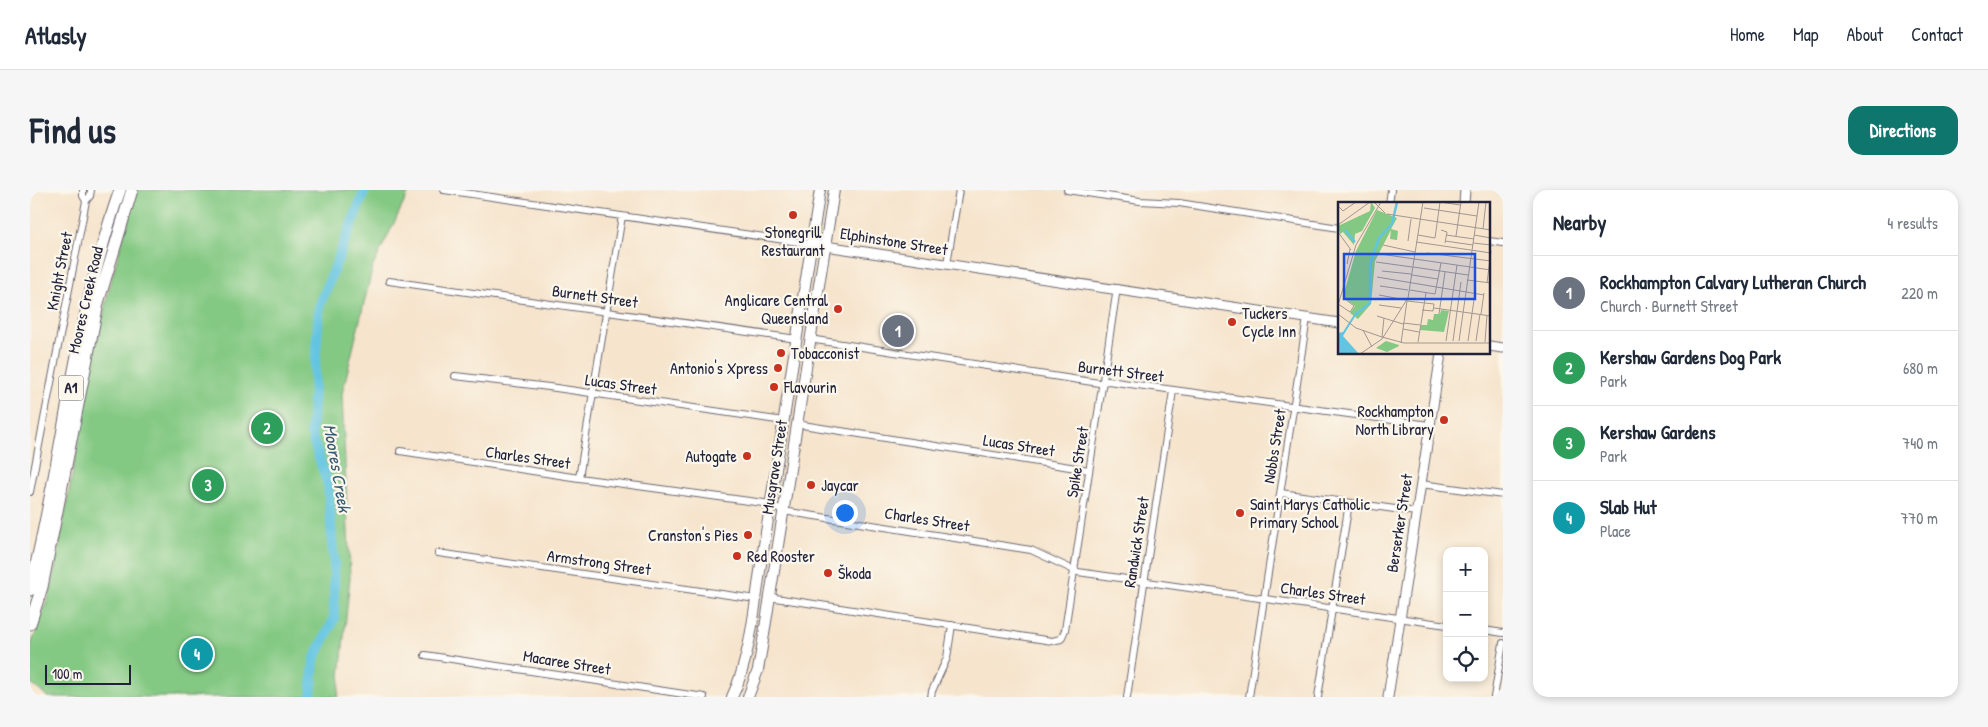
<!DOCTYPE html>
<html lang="en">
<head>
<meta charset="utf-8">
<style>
	body { margin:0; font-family:"Patrick Hand",sans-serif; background:#f6f6f7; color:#1f2937 }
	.controls { position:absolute; right:15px; bottom:15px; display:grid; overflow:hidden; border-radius:10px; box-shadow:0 2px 8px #0003 }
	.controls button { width:45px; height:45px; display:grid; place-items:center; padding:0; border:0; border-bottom:1px solid #e0e1e3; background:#fff; color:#1f2937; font:25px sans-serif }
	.scale { position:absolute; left:15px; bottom:12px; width:86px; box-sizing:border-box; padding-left:5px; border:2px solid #22223b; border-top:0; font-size:14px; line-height:18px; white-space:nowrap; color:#22223b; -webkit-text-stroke:4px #fbf7ec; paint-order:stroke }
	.you { position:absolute; left:814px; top:322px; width:18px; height:18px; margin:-12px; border:4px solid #fff; border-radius:50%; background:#1a73e8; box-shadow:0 0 0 8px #1a73e833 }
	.badge { display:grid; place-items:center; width:32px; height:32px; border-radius:50%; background:#0f766e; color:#fff; font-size:16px; font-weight:700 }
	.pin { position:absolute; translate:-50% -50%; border:2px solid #fff; box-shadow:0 1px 5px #0006 }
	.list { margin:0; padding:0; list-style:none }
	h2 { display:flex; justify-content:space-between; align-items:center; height:65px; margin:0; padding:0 20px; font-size:21px }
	h2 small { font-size:16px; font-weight:400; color:#747a83 }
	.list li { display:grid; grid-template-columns:32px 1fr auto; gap:15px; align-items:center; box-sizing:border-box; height:75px; padding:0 20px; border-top:1px solid #e0e1e3 }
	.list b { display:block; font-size:19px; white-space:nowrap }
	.list p { margin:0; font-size:16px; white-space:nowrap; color:#747a83 }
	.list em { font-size:16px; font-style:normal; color:#747a83 }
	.icon { flex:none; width:28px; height:28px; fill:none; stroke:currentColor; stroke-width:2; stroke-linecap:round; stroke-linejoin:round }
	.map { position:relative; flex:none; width:1473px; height:507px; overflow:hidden; border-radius:15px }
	header { display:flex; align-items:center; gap:30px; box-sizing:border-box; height:70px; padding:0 25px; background:#fff; border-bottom:1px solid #e0e1e3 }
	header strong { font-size:24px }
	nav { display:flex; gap:28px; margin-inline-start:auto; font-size:18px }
	.intro { display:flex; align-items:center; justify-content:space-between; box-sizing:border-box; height:120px; padding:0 30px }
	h1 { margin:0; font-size:35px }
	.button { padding:12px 22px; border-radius:15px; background:#0f766e; color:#fff; font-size:18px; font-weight:700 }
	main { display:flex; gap:30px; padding:0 30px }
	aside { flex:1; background:#fff; border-radius:15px; box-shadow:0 2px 8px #0003 }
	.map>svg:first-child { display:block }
</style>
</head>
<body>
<header>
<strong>Atlasly</strong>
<nav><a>Home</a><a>Map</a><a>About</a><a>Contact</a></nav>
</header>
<div class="intro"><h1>Find us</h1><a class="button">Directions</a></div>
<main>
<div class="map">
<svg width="1473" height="507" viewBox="0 0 1473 507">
	<rect width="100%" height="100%" fill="#fbf7ec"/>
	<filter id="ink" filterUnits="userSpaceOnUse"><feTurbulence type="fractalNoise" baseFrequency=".02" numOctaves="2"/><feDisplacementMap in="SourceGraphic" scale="10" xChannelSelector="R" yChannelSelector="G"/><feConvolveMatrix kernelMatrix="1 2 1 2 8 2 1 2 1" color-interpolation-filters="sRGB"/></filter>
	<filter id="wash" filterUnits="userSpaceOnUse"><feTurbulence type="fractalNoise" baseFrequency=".0096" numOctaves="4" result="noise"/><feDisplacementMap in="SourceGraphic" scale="20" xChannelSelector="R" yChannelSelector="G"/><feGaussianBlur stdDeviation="1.12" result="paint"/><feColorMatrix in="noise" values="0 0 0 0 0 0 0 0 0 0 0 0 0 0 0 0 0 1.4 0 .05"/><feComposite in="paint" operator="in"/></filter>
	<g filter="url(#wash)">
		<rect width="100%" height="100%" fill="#f6e4cc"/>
		<!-- green -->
		<path fill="#84c983" stroke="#53765f" d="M107,0H380L343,76L312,204L320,387L308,507H18L0,493V458L21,400L65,160L80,94Z"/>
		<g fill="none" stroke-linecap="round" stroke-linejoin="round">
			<!-- river -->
			<path stroke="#62c4e1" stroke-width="10" d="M281,507L284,470L304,429V374L298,295L281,244L289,117L335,0"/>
		</g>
	</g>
	<g filter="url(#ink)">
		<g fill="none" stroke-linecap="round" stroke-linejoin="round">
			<defs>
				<path id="minor" d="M53,0V6L56,11
					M414,0L782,54
					M1037,0L1110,11L1149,13L1309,38
					M1359,14L1361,0
					M1459,51L1473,53
					M917,74L929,0
					M359,91L767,149
					M779,149L1069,193L1078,191L1399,235
					M425,186L519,197L754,231
					M766,234L1059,280
					M370,261L549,288L741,314L753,321L1001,360L1048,382L1417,435
					M549,288L592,26
					M1391,294L1473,305
					M0,302L56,11L60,6L61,0
					M1251,303L1386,322
					M408,363L726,409
					M739,407L1022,451L1031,449L1035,440L1087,98
					M1454,440L1473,443
					M395,465L674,507
					M901,507L902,501L917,468L922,435
					M1097,507L1143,201
					M1219,507L1277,128
					M1288,507L1319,313
					M1464,507L1473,453"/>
				<path id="tertiary" d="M1434,14L1435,0
					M782,54L1309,133
					M1459,156L1473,158
					M1358,507L1411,164"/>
				<path id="primary" d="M702,507C722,466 726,401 734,355C753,237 771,118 790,0
					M718,507L728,480L732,457L804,0"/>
				<path id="trunk" d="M0,400C33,268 45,128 90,0
					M0,434L12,397L68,113L102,0"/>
			</defs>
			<!-- minor casing -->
			<use href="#minor" stroke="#6c666e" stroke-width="8"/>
			<!-- tertiary casing -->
			<use href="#tertiary" stroke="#6c666e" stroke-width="11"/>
			<!-- primary casing -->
			<use href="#primary" stroke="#6c666e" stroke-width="12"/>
			<!-- trunk casing -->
			<use href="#trunk" stroke="#6c666e" stroke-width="13"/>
			<!-- minor -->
			<use href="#minor" stroke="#fff" stroke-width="6"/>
			<!-- tertiary -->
			<use href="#tertiary" stroke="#fff" stroke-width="9"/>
			<!-- primary -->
			<use href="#primary" stroke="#fff" stroke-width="10"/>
			<!-- trunk -->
			<use href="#trunk" stroke="#fff" stroke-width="11"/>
		</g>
	</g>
	<!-- markers -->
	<g fill="#c8321e" stroke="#fbf7ec" stroke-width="2">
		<circle cx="763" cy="25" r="5"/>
		<circle cx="808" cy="119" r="5"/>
		<circle cx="1202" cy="132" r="5"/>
		<circle cx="751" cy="163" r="5"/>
		<circle cx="748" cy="178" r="5"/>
		<circle cx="744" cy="197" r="5"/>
		<circle cx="1414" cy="230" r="5"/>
		<circle cx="717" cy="266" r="5"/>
		<circle cx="781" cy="295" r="5"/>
		<circle cx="1210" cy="323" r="5"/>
		<circle cx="718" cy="345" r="5"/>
		<circle cx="707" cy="366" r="5"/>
		<circle cx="798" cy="383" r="5"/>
	</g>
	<g text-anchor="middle" stroke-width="4.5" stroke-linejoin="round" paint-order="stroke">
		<!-- shield labels -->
		<rect fill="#fbf7ec" stroke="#636270" stroke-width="1" x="28.5" y="185.5" width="25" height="25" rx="4"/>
		<g font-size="15" font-weight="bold" fill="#22223b">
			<text x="41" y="203">A1</text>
		</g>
		<!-- poi labels -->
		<g font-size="16" fill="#22223b" stroke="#fbf7ec" text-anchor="start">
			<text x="763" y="48" text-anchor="middle">Stonegrill<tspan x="763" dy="18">Restaurant</tspan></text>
			<text x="798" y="116" text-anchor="end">Anglicare Central<tspan x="798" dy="18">Queensland</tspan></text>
			<text x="1212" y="129">Tuckers<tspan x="1212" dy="18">Cycle Inn</tspan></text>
			<text x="761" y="169">Tobacconist</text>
			<text x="738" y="184" text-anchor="end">Antonio's Xpress</text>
			<text x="754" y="203">Flavourin</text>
			<text x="1404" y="227" text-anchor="end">Rockhampton<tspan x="1404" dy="18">North Library</tspan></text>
			<text x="707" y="272" text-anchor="end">Autogate</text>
			<text x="791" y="301">Jaycar</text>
			<text x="1220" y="320">Saint Marys Catholic<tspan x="1220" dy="18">Primary School</tspan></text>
			<text x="708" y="351" text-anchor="end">Cranston's Pies</text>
			<text x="717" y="372">Red Rooster</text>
			<text x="808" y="389">Škoda</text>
		</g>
		<!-- street labels -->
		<g font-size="16" fill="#22223b" stroke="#fbf7ec">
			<text transform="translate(864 51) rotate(9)" y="6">Elphinstone Street</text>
			<text transform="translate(29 81) rotate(-79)" y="6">Knight Street</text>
			<text transform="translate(565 106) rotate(8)" y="6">Burnett Street</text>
			<text transform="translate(55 110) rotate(-77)" y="6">Moores Creek Road</text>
			<text transform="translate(1091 181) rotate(7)" y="6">Burnett Street</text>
			<text transform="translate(591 194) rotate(8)" y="6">Lucas Street</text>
			<text transform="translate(989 255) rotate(9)" y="6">Lucas Street</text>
			<text transform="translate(1244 256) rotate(-81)" y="6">Nobbs Street</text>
			<text transform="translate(498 267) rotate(8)" y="6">Charles Street</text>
			<text transform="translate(1047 272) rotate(-81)" y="6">Spike Street</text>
			<text transform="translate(744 277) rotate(-81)" y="6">Musgrave Street</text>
			<text transform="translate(897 329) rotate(9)" y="6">Charles Street</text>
			<text transform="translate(1369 333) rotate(-81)" y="6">Berserker Street</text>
			<text transform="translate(1106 352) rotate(-81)" y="6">Randwick Street</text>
			<text transform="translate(569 372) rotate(8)" y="6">Armstrong Street</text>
			<text transform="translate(1293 403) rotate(8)" y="6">Charles Street</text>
			<text transform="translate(537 472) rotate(9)" y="6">Macaree Street</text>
		</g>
		<!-- water labels -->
		<g font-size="18" font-style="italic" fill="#385b75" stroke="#fbf7ec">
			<text transform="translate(307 278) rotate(80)" y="6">Moores Creek</text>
		</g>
	</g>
	<!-- overview -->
	<g transform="translate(1308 12)">
		<rect width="152" height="152" fill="#f6e4cc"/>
		<path d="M33,0L37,6L24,29L17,32L16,43L5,30L2,32L0,24L32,9ZM39,8L59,16L53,27L60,29L59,38L52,37L53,28L37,59L33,102L20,117L12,111L17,104L5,95L18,49ZM103,108L111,109L106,130L82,128L83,123H89L90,117L95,118L96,112H102ZM48,139L61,143V144L49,150L38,146Z" fill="#84c983"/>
		<path d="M27,106L18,113L5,134L21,152H0V131L5,130L17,111Z" fill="#62c4e1"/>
		<path fill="none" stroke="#62c4e1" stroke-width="2.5" d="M7,28L17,40M17,113L32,101V62L41,36L54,22L59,0"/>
		<path fill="none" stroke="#a19692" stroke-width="1" d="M36,0L47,11M0,4L5,9L18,0M86,6L139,14M49,12L153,28M0,23L32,0M145,27L148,0M103,28L109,30L107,41M0,30L13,48M80,33L97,36M108,33L136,37M136,33L153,36M118,34L123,0M97,36L102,0L122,3M70,39L73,17M107,39L135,43M78,40L153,51M135,41L153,43M45,43L77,50M89,51L153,59M42,52L153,68M38,60L74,65M9,62L12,47M75,65L130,73M44,69L73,72M74,73L100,77M39,75L146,93M129,78L153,81M149,81L153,49M42,84L70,88M72,88L97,92L103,61M41,93L68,98M69,99L96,102L95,109L84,108M0,102L12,110L16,104L7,97M0,103L18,43L43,0M41,103L63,106M96,106L153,114M0,112L18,126L44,135M101,112L107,70M143,112L146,91M39,114L65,122M65,121L82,123M65,127L81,130M25,128L34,145M44,135L46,116M44,135L66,141H153M108,139L119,63M115,139L123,80M121,139L141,0M130,139L137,91M138,139L142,112M80,140L88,91M147,140L149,113M63,141L69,99M22,152L44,137L70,96L85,0"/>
		<path fill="#1d4ed8" fill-opacity="0.15" stroke="#1d4ed8" stroke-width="2.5" d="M6,52H137V97H6Z"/>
		<rect width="152" height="152" fill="none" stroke="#22223b" stroke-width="2.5"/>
	</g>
</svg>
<div class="controls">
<button>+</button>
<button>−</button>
<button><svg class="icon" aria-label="locate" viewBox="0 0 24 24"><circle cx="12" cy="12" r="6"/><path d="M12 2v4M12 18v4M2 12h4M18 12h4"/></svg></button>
</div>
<div class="scale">100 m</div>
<div class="you"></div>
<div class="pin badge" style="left:868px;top:141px;background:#6b7280">1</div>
<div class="pin badge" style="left:237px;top:238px;background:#2e9e5b">2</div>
<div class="pin badge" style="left:178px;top:295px;background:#2e9e5b">3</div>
<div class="pin badge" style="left:167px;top:464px;background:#0f9aa8">4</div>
</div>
<aside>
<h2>Nearby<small>4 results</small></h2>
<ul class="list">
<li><span class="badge" style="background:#6b7280">1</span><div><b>Rockhampton Calvary Lutheran Church</b><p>Church · Burnett Street</p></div><em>220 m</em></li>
<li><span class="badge" style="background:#2e9e5b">2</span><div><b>Kershaw Gardens Dog Park</b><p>Park</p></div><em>680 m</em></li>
<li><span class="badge" style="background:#2e9e5b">3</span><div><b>Kershaw Gardens</b><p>Park</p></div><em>740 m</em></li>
<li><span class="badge" style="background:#0f9aa8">4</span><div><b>Slab Hut</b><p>Place</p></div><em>770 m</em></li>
</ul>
</aside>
</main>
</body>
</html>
